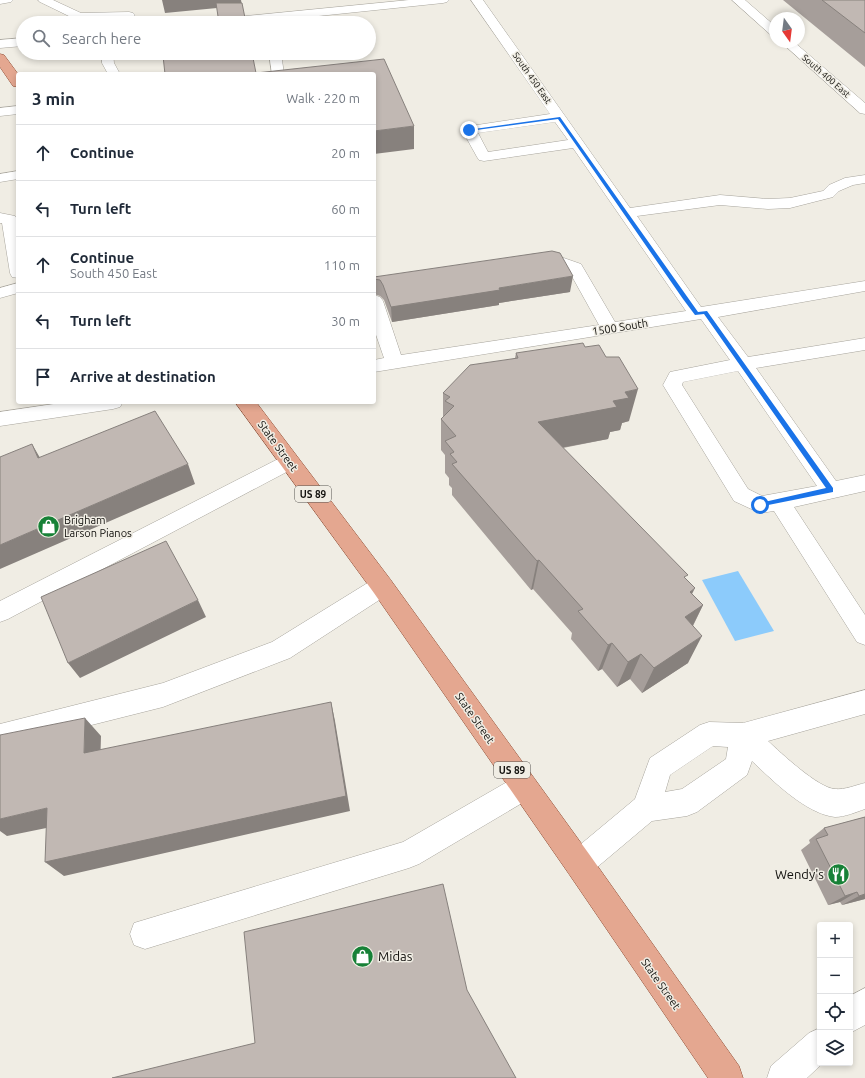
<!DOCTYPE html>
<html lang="en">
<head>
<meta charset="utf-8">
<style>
	body { margin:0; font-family:Ubuntu,sans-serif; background:#f6f6f7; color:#1f2937 }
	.controls { position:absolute; right:12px; bottom:12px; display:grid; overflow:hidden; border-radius:4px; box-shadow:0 2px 6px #0003 }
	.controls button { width:36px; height:36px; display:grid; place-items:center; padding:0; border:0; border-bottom:1px solid #e0e1e3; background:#fff; color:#1f2937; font:20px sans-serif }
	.compass { position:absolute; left:769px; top:12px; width:36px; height:36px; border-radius:50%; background:#fff; box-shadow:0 2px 6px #0003; rotate:166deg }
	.stop { position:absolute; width:12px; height:12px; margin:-9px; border:3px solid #1a73e8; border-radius:50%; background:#fff }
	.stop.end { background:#1a73e8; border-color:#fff; box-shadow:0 1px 4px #0008 }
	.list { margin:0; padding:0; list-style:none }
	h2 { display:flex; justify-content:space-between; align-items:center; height:52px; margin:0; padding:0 16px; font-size:17px }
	h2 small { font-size:13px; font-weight:400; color:#747a83 }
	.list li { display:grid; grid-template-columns:26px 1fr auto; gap:12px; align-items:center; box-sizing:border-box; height:56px; padding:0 16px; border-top:1px solid #e0e1e3 }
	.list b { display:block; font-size:15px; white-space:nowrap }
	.list p { margin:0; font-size:13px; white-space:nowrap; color:#747a83 }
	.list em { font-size:13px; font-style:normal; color:#747a83 }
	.icon { flex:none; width:22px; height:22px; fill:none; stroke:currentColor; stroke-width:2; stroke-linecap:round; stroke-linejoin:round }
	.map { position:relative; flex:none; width:865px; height:1078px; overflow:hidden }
	.search { position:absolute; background:#fff; box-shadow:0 2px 6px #0003; left:16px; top:16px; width:360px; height:44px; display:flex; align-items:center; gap:10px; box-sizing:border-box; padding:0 14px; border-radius:22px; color:#747a83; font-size:15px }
	.panel { position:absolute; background:#fff; box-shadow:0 2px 6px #0003; left:16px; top:72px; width:360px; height:332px; border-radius:4px }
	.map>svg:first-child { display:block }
</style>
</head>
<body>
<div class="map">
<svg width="865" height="1078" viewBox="0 0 865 1078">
	<rect width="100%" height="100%" fill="#f0ede4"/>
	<!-- water -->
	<path fill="#8ccbfb" d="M738,571L774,631L735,641L702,580Z"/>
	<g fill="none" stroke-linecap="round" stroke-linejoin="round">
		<defs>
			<path id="minor" d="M0,0H13L11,2L0,4Z
				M38,0H53L81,13L129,12L133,13L135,15L133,17L129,18L79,21L40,2Z
				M409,0H449L447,2L443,3L251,23H210L212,20L216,19Z
				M471,0H483L630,208L720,195L768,199L790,198L823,191L829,185L845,178L865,175V183L853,185L839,191L833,197L790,208L768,209L720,205L637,216L701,307L865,281V291L718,317L748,357L865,338V350L756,368L836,481L865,475V491L794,507L865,615V645L857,642L774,511L760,513L734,501L663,385L670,372L730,360L701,319L374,372V360L384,358L374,329V295L380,297L383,301L401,355L599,325L569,271L555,266L528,263L526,259L528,255L534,254L558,256L581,264L615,322L686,311L573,148L484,161L479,160L477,157L462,130L464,127L550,114ZM555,122L568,140L488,152L478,133ZM738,371L817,486L762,496L748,489L682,385L683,382Z
				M732,0H745L775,26V36L771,35Z
				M23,38V46L0,48V40Z
				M781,42H794L865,103V114L860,113Z
				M101,53H113L114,63L120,74H108L102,63Z
				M269,53H281L284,74H272Z
				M18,106V114L0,116V108Z
				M18,171V179L0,182V174Z
				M0,213L15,216L17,219L18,278L12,277L10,273L2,223H0Z
				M18,283V293L0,298V288Z
				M67,402H123L120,407L113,409L0,426V412Z
				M289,454L296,457L299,462L296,467L8,619L0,622V601L282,457Z
				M382,576L390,579L393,586L390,593L290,658L163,707L0,748V724L163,683L272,642L374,579Z
				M865,690V714L768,741C781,753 818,788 835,789C845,790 856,785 865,783V809C856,812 845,817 835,817C806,814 772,780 752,761L747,775L697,812L687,816L652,821L589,874L579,878L569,874L565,864L569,854L635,799L650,758L700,725L709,722L743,723ZM713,746L728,747L726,759L682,789L665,792L670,775Z
				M524,774L534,778L537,787L534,796L419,864L409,868L145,949L134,945L130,934L134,923L403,842L514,778Z
				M865,988V1025L850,1033V996Z
				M820,1028V1063H823L807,1078H767L771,1066L809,1033Z"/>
			<path id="major" d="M0,54L4,55L18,74V87L13,86L0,67Z
				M235,402H256L390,579L589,854L739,1066L743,1078H708L569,874L374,593Z"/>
		</defs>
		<!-- minor casing -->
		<use href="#minor" stroke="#a7a49c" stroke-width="1"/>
		<!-- major casing -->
		<use href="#major" stroke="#8e4c32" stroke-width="1"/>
		<!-- minor -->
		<use href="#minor" fill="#fff" fill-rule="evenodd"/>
		<!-- major -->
		<use href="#major" fill="#e4a790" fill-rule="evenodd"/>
	</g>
	<!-- wall -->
	<path fill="#a69e9a" d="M783,0H865V67Z
		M374,277L570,292L499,303V305L392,322L384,300L380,296L374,294Z
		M516,353L629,421L622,423L620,430L610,432L608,439L563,448L686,579L692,594L703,605L693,626L688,663L642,693L630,679L617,687L602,669L598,671L571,639L572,633L533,589L531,590L452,495V488L449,485V478L445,473V455L441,450V419L443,417V393L515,358Z
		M865,817V899L842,905L840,902L828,905L801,850L810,843L809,840L824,828Z"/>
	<!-- shaded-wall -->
	<path fill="#87817d" d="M162,0H241L244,15L217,8L165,13Z
		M414,126V149L374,154V131Z
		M573,276L570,292L499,303V305L392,322L391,307L499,288Z
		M638,389L629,421L622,423L620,430L610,432L608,439L533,453L538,422L613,401L625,392Z
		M32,444L43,463L38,458Z
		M188,464L195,484L0,569V545Z
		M539,560L533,589L531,590L537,561Z
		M695,588L681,616L690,592Z
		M198,600L206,617L80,678L68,663Z
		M703,605L689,633L685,617Z
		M702,636L688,663L642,693L654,668Z
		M612,643L602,669L598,671L608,645Z
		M641,654L630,679L617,687L628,662Z
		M331,702L335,721L350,811L64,876L45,862Z
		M85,718L101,736L100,770L84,753Z
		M47,808L66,824L7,836L0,831V819Z
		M857,892L840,902L828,905L845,896Z
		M865,894V899L842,905L859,896Z"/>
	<!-- building -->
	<path fill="#c1b8b3" stroke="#87817d" d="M822,0H865V33Z
		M216,3H242L246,23H219Z
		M193,53H252L256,73L384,59L414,126L374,131V74H165L163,56Z
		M552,251L560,253L573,276L499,288L500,290L391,307L383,285L380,280L374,279V277Z
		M583,343L585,347L599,345L606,357H619L638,389L625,392L629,398L613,401L617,407L538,422L688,575L684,577L695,588L690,592L703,605L685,617L702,636L654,668L641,654L628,662L612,643L608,645L578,611L583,609L539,560L537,561L452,464L457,462L450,454L454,452L445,441L456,436L441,419L454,406L445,401L450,397L443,393L470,365L518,358L516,353Z
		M155,411L188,464L0,545V457L32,444L38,458Z
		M166,541L198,600L68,663L41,597Z
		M331,702L346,796L45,862L47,808L0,819V735L85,718L84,753Z
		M865,817V894L859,896L857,892L845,896L816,839L828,835L824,828Z
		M443,884L467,990L516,1078H112L255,1043L244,932Z"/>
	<!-- route -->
	<path fill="#1a73e8" d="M560,117L698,312L707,311L833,488V492L758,507L757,505L760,503L826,488L704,314L695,315L683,299L558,119L469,131L467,130Z"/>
	<!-- icons -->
	<defs>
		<symbol id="shop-disc" viewBox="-11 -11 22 22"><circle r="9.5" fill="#178137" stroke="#f0ede4"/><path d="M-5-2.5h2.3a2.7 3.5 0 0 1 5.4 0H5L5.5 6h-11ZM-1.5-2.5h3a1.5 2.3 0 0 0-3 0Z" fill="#fff"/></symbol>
		<symbol id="restaurant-disc" viewBox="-11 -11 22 22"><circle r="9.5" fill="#178137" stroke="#f0ede4"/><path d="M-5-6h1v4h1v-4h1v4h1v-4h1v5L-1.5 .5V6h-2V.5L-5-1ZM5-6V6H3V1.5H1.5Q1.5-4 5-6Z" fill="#fff"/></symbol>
	</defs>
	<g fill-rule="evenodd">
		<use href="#shop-disc" x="36" y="514" width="25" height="25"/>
		<use href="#restaurant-disc" x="826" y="862" width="25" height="25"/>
		<use href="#shop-disc" x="350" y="944" width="25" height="25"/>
	</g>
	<g text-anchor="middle" stroke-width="3" stroke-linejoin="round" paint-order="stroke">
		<!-- far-street labels -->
		<g font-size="9" fill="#11100d" stroke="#f0ede4">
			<text transform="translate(826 76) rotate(41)" y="3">South 400 East</text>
			<text transform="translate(532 78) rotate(55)" y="3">South 450 East</text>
		</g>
		<!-- shield labels -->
		<g fill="#f0ede4" stroke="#54524e" stroke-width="1">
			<rect x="295" y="486" width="36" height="16" rx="3"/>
			<rect x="494" y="762" width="36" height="16" rx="3"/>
		</g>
		<g font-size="10" font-weight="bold" fill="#11100d">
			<text x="313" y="498">US 89</text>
			<text x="512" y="774">US 89</text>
		</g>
		<!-- street labels -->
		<g font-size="11" fill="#11100d" stroke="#f0ede4">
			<text transform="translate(620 327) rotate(-9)" y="4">1500 South</text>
			<text transform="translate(278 446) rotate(54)" y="4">State Street</text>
			<text transform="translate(475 718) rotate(55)" y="4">State Street</text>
			<text transform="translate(661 984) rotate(55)" y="4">State Street</text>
		</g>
		<!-- poi labels -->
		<g font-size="11" fill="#11100d" stroke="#f0ede4" text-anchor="start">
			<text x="64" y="524">Brigham<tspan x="64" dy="13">Larson Pianos</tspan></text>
		</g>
		<!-- near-poi labels -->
		<g font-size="13" fill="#11100d" stroke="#f0ede4" text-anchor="end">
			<text x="824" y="879">Wendy's</text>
			<text x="378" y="961" text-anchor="start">Midas</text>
		</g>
	</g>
</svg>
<div class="controls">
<button>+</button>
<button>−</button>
<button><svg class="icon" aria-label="locate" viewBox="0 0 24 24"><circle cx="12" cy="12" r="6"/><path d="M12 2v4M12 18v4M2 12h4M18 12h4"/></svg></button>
<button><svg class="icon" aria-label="layers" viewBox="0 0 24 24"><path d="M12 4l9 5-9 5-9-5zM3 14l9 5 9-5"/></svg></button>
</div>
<svg class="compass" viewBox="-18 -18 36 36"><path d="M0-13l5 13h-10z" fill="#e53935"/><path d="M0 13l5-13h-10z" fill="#747a83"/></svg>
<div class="stop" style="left:760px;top:505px"></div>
<div class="stop end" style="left:469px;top:130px"></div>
<div class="search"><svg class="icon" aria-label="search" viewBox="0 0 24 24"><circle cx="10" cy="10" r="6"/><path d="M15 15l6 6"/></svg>Search here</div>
<section class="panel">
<h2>3 min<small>Walk · 220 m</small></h2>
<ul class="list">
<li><svg class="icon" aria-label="ahead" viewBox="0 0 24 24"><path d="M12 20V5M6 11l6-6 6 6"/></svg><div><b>Continue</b></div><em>20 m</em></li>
<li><svg class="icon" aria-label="left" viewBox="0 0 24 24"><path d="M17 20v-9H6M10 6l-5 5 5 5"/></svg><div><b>Turn left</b></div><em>60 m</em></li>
<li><svg class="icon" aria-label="ahead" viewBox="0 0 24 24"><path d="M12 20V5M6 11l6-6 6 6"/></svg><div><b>Continue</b><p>South 450 East</p></div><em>110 m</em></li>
<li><svg class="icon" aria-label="left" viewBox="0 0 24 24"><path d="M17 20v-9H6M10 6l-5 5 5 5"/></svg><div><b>Turn left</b></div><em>30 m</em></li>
<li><svg class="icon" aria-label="arrive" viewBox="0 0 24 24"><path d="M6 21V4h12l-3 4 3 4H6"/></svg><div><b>Arrive at destination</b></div></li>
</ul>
</section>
</div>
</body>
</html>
